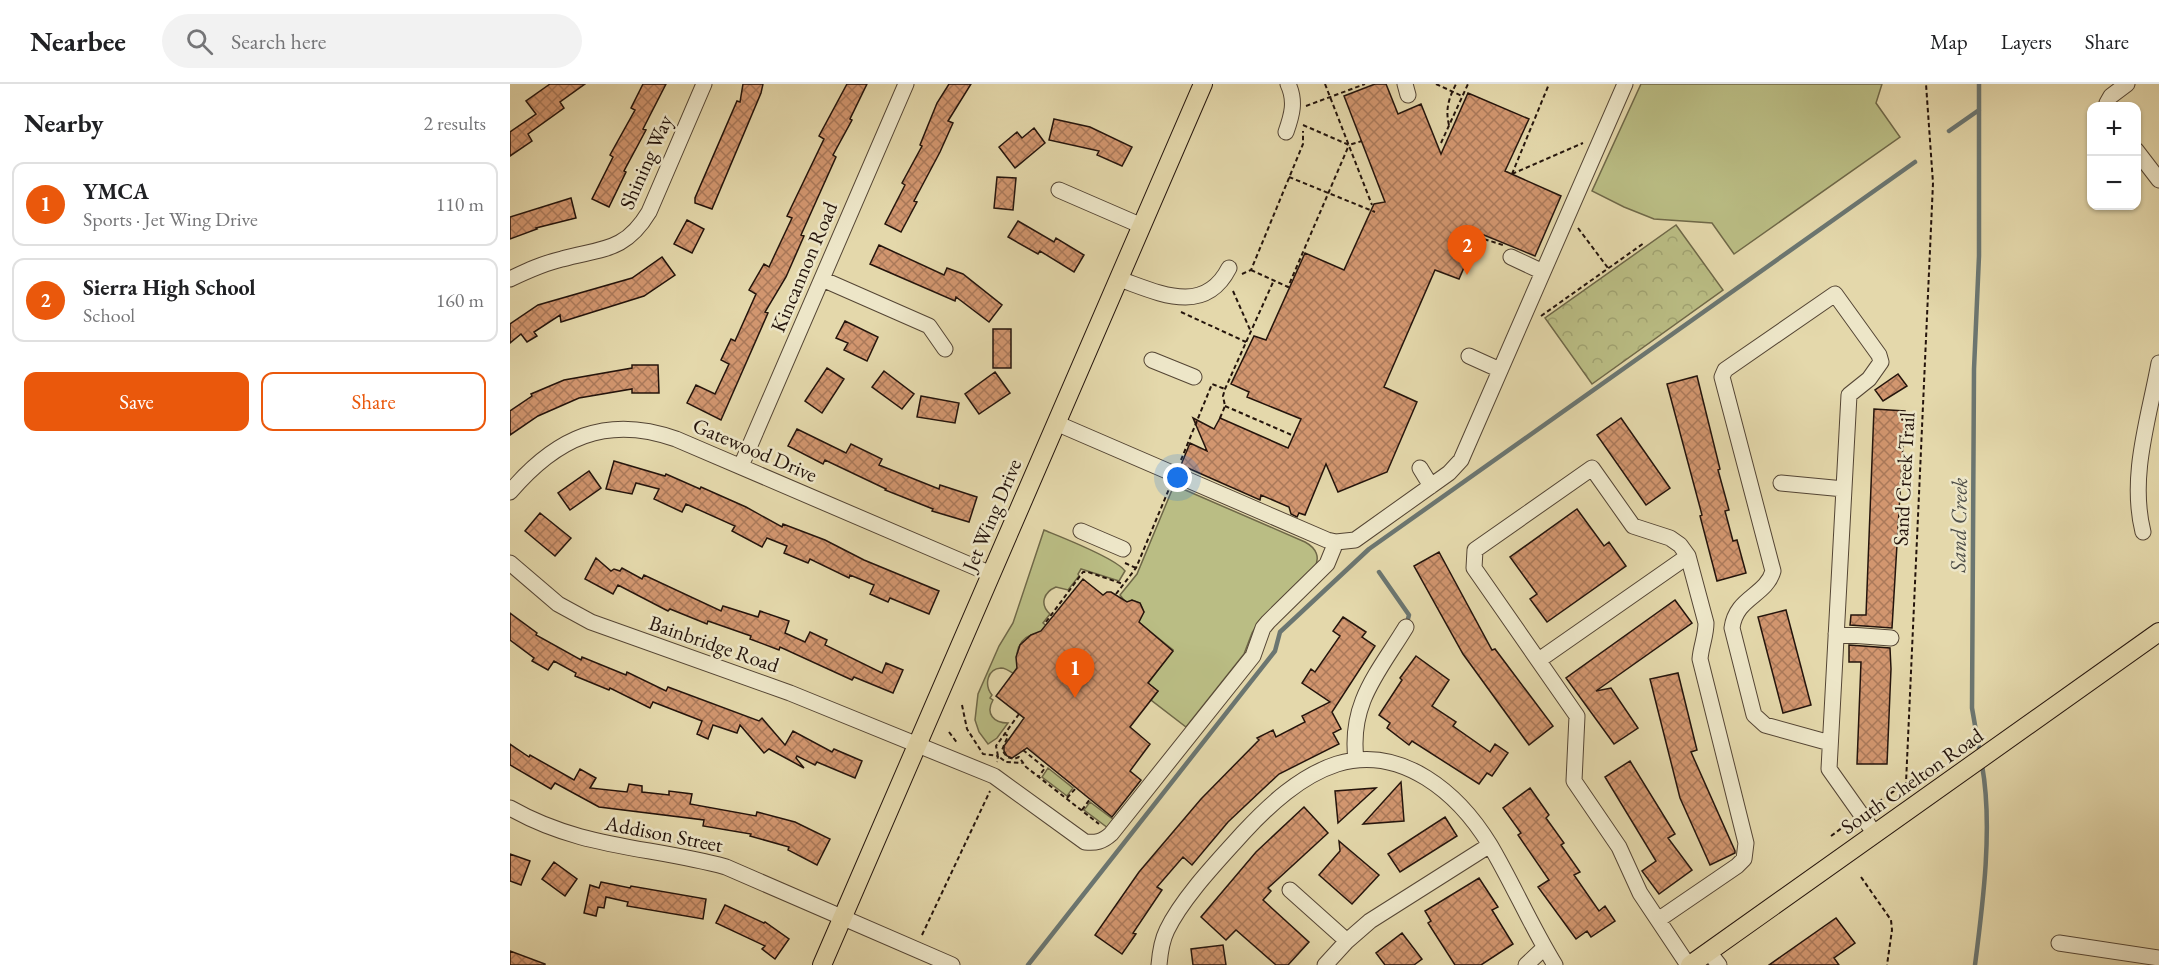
<!DOCTYPE html>
<html lang="en">
<head>
<meta charset="utf-8">
<style>
	body { margin:0; font-family:"EB Garamond",serif; background:#f2f2f2; color:#202124 }
	.controls { position:absolute; right:18px; top:18px; display:grid; overflow:hidden; border-radius:12px; box-shadow:0 2px 4px #0004 }
	.controls button { width:54px; height:54px; display:grid; place-items:center; padding:0; border:0; border-bottom:2px solid #e0e0e0; background:#fff; color:#202124; font:30px sans-serif }
	.you { position:absolute; left:668px; top:394px; width:21px; height:21px; margin:-15px; border:4px solid #fff; border-radius:50%; background:#1a73e8; box-shadow:0 0 0 9px #1a73e833 }
	.badge { display:grid; place-items:center; width:39px; height:39px; border-radius:50%; background:#ea580c; color:#fff; font-size:20px; font-weight:700 }
	.pin { position:absolute; translate:-50% -50px; filter:drop-shadow(0 2px 3px #0008) }
	.pin::after { content:''; position:absolute; top:32px; width:21px; height:18px; background:inherit; clip-path:polygon(0 0,100% 0,50% 100%) }
	.list { margin:0; padding:0; list-style:none }
	h2 { display:flex; justify-content:space-between; align-items:center; height:78px; margin:0; padding:0 24px; font-size:26px }
	h2 small { font-size:20px; font-weight:400; color:#757577 }
	.list li { display:grid; grid-template-columns:39px 1fr auto; gap:18px; align-items:center; box-sizing:border-box; height:84px; margin:0 12px 12px; padding:0 12px; border:2px solid #e0e0e0; border-radius:12px }
	.list b { display:block; font-size:22px; white-space:nowrap }
	.list p { margin:0; font-size:20px; white-space:nowrap; color:#757577 }
	.list em { font-size:20px; font-style:normal; color:#757577 }
	.actions { display:flex; gap:12px; padding:18px 24px }
	.actions a { flex:1; padding:14px 0; border:2px solid #ea580c; border-radius:12px; text-align:center; font-size:21px; color:#ea580c }
	.actions .main { background:#ea580c; color:#fff }
	.icon { flex:none; width:33px; height:33px; fill:none; stroke:currentColor; stroke-width:2; stroke-linecap:round; stroke-linejoin:round }
	.map { position:relative; flex:none; width:1649px; height:881px; overflow:hidden }
	header { display:flex; align-items:center; gap:36px; box-sizing:border-box; height:84px; padding:0 30px; background:#fff; border-bottom:2px solid #e0e0e0 }
	header strong { font-size:28px }
	nav { display:flex; gap:33px; margin-inline-start:auto; font-size:21px }
	.search { width:420px; height:54px; background:#f2f2f2; display:flex; align-items:center; gap:15px; box-sizing:border-box; padding:0 21px; border-radius:33px; color:#757577; font-size:22px }
	main { display:flex }
	aside { flex:1; background:#fff }
	.map>svg:first-child { display:block }
</style>
</head>
<body>
<header>
<strong>Nearbee</strong>
<div class="search"><svg class="icon" aria-label="search" viewBox="0 0 24 24"><circle cx="10" cy="10" r="6"/><path d="M15 15l6 6"/></svg>Search here</div>
<nav><a>Map</a><a>Layers</a><a>Share</a></nav>
</header>
<main>
<aside>
<h2>Nearby<small>2 results</small></h2>
<ul class="list">
<li><span class="badge">1</span><div><b>YMCA</b><p>Sports · Jet Wing Drive</p></div><em>110 m</em></li>
<li><span class="badge">2</span><div><b>Sierra High School</b><p>School</p></div><em>160 m</em></li>
</ul>
<div class="actions"><a class="main">Save</a><a>Share</a></div>
</aside>
<div class="map">
<svg width="1649" height="881" viewBox="0 0 1649 881">
	<defs>
		<pattern id="park-crowns" width="20" height="18" patternUnits="userSpaceOnUse" patternTransform="scale(1.5)"><rect width="20" height="18" fill="#babd84"/><path d="M2 6a3 3 0 1 1 6 0M12 15a3 3 0 1 1 6 0" fill="none" stroke="#a0a271"/></pattern>
		<pattern id="building-cross-hatch" width="8" height="8" patternUnits="userSpaceOnUse" patternTransform="scale(1.5)"><rect width="8" height="8" fill="#d2966f"/><path d="M0 0l8 8M0 8l8-8" fill="none" stroke="#aa795a"/></pattern>
	</defs>
	<rect width="100%" height="100%" fill="#e4d8ab"/>
	<filter id="stains"><feTurbulence type="fractalNoise" baseFrequency=".00333" numOctaves="4"/><feColorMatrix values="0 0 0 0 .2 0 0 0 0 .09 0 0 0 0 .02 0 0 0 .5 -.17"/></filter>
	<radialGradient id="worn" r=".72"><stop offset=".6" stop-color="#630" stop-opacity="0"/><stop offset="1" stop-color="#630" stop-opacity=".3"/></radialGradient>
	<!-- grass -->
	<path fill="#babd84" stroke="#6f6848" stroke-width="1.5" d="M1131,0H1372L1366,19L1390,53L1224,170L1202,139L1144,135L1114,123L1082,107Z
		M666,402L795,458C806,464 811,473 804,485L749,537L742,549L734,570L676,643L641,616L648,607L638,599L663,566L627,537L634,528L630,519L622,516L617,520L610,511L627,490L662,406Z
		M534,446C551,453 606,474 615,487L609,497L571,485L568,490L569,492L558,506L546,503C534,508 529,520 540,530L533,539L545,549C538,550 528,549 521,551C503,558 506,579 509,593C504,591 498,584 491,584C477,585 474,601 482,611L480,614L483,616C475,630 484,639 498,639L487,654L478,660L469,648L465,636L468,610L489,562L503,539Z
		M538,684L563,704L557,712L532,693Z
		M580,718L604,736L598,744L574,726Z"/>
	<!-- park -->
	<path fill="url(#park-crowns)" stroke="#6f6848" stroke-width="1.5" d="M1166,141L1213,206L1082,300L1035,234Z"/>
	<g fill="none" stroke-linecap="round" stroke-linejoin="round">
		<!-- stream -->
		<path stroke="#6b7671" stroke-width="4.5" d="M1469,0V172L1464,285L1462,624L1470,670
			M1439,47L1469,26
			M869,488L899,531L896,542
			M518,881L765,567L770,548L859,465L1405,78
			M1465,881C1473,819 1483,742 1472,681"/>
	</g>
	<!-- building -->
	<path fill="url(#building-cross-hatch)" stroke="#24140c" stroke-width="1.5" d="M40,0H75L50,18L54,24L18,50L22,57L0,72V48L26,30L16,17Z
		M133,0H156L133,45L136,46L114,87L116,88L99,123L82,115L103,73L100,71L125,26L121,24Z
		M233,0H253L251,9L202,125L185,119V114L227,17L230,18Z
		M337,0H357L340,35L342,36L323,71L326,73L291,151L294,152L276,193L255,228L258,229L211,336L177,319L186,301L205,310L219,280L211,276L221,255L225,257L246,210L239,206L254,180L259,183L282,134L277,132L314,55L309,52Z
		M439,0H461L438,37L443,39L430,68L404,117L407,118L391,148L375,140L395,101L392,99L412,62L410,61L427,19Z
		M865,0H876L888,30L911,20L931,70L958,9L1019,35L995,87L1051,112L1025,172L969,149L949,195L925,186L874,303L907,318L877,388L828,408L816,380L795,431L789,429L787,433L781,430L779,423L751,411L750,416L671,381L680,359L697,367L683,334L704,345L710,334L778,364L791,335L737,313L739,308L721,300L744,252L756,256L795,169L834,186L864,120L875,118L834,12Z
		M544,35L580,43L622,63L612,82L587,71L589,67L539,56Z
		M524,44L535,59L505,84L489,63L507,48L512,54Z
		M487,93L506,94L503,126L484,124Z
		M61,114L66,134L26,144L27,145L0,155V133Z
		M177,136L194,145L182,169L164,160Z
		M508,137L544,158L546,154L574,171L564,188L530,167L528,170L498,153Z
		M369,161L434,191L437,184L453,190L492,221L479,238L446,213L445,217L360,180Z
		M152,173L165,191L134,212L51,238L50,231L24,248L27,252L17,258L11,250L0,259V240L28,221L122,194Z
		M335,237L368,253L357,277L334,266L338,259L326,254Z
		M483,245H501V284H483Z
		M122,281H148L149,309H122V305L69,314L28,332L0,351V327L22,312L21,310L54,296L122,284Z
		M317,284L334,295L312,329L295,317Z
		M374,287L404,310L392,325L362,303Z
		M485,288L500,309L469,330L455,310Z
		M1388,290L1397,302L1373,317L1365,306Z
		M1187,292L1210,385L1208,386L1219,426L1215,427L1223,457L1227,456L1236,489L1207,497L1190,432L1192,431L1157,300Z
		M411,312L449,319L445,339L407,333Z
		M1364,325L1395,327L1382,544L1340,541L1341,531H1356Z
		M1111,334L1160,404L1136,421L1087,351Z
		M287,345L336,369L341,360L372,375L369,381L429,405L430,401L467,413L459,438L422,427L423,425L375,406L376,405L315,376L313,380L278,362Z
		M104,377L155,392L156,390L190,405L191,403L236,423L272,443L273,440L315,456L354,476L429,507L419,530L380,514L378,518L360,510L364,501L340,491L339,494L300,475L298,479L274,469L277,462L257,454L252,463L222,447L225,442L176,420L172,428L144,415L149,405L126,399L122,410L96,405Z
		M79,387L91,404L60,426L48,409Z
		M1067,425L1094,462L1099,458L1116,482L1037,538L1020,515L1027,510L1000,473Z
		M30,429L61,454L45,472L15,447Z
		M929,468L982,566L985,565L1043,642L1019,661L953,570L904,482Z
		M86,474L101,487L104,485L110,487L112,484L132,495L134,491L211,527L213,522L248,533L250,527L279,537L275,549L295,558L300,548L317,556L315,561L372,589L376,579L393,586L383,609L344,593L342,596L270,563L269,566L240,555L241,552L198,537L197,540L160,525L158,527L108,501L103,510L75,495Z
		M573,495L593,511L597,508H601L617,518L622,516L630,519L634,528L629,538L663,567L638,599L648,607L620,643L640,660L620,687L631,696L602,733L517,664L502,674L497,672L494,667V662L514,634L486,612L507,584L506,573L510,561L521,551L531,547Z
		M1165,516L1182,539L1086,607L1101,604L1128,644L1104,660L1056,594Z
		M1276,526L1301,621L1273,629L1248,533Z
		M0,529L27,549L26,551L71,576L72,573L116,591L117,588L156,607L158,603L249,637L252,634L275,661L283,647L322,668L324,665L352,677L345,694L307,678L305,681L287,672L286,674L294,684L259,665L254,669L230,641L227,649L203,641L198,655L187,650L192,637L143,618L140,624L100,604L99,606L65,592L66,589L44,577L38,586L22,577L24,574L0,556Z
		M833,533L856,548L852,553L865,562L822,628L831,645L823,649L829,660L769,690L718,738L682,781L673,773L647,803L652,806L623,849L626,850L612,870L585,851L629,788L691,715L749,656L747,654L763,646L766,653L795,638L792,632L820,618L792,599L801,585L805,588L830,552L823,547Z
		M1339,561L1380,564L1381,585L1377,680H1347L1351,578H1339Z
		M906,572L939,596L922,622L946,638L943,642L980,668L985,660L998,669L982,692L977,689L969,700L902,657L899,661L877,644L880,639L869,631L892,596L890,594Z
		M1168,589L1187,666L1181,668L1225,767V769L1200,781L1170,714L1140,595Z
		M0,660L19,673L20,671L64,696L70,685L86,694L80,704L117,708L119,700L132,702V708L159,711V707L182,710L180,720L246,732L247,728L285,738L320,755L307,781L278,766L279,763L240,752L241,750L193,742L194,736L89,723L45,699L41,705L0,681Z
		M1120,677L1165,750L1158,754L1182,786L1149,810L1132,787L1146,777L1095,693Z
		M891,698L894,737L853,740Z
		M866,704L828,739L825,707Z
		M1020,704L1039,731L1036,734L1054,759L1051,761L1070,788L1064,791L1089,827L1095,822L1105,837L1081,853L1077,847L1066,855L1028,803L1039,796L1008,751L1011,749L993,724Z
		M794,723L818,749L758,804L761,807L753,816L799,858L778,881H766L726,846L716,856L691,833L746,768Z
		M935,733L947,752L890,788L878,770Z
		M829,757L869,791L842,820L809,791L830,767Z
		M0,770L20,777L11,801L0,797Z
		M44,778L67,795L55,812L32,795Z
		M969,794L988,823L982,826L1003,860L971,881H945L918,839L921,837L915,827Z
		M91,798L120,804L121,802L196,815L193,835L117,822L118,818L96,813L94,824L88,823L86,832L74,829L80,801L89,804Z
		M215,821L254,839L255,838L279,855L265,875L252,865L255,862L206,839Z
		M1326,834L1345,859L1324,874L1329,881H1259Z
		M892,849L912,875L904,881H875L866,869Z
		M713,861L716,881H683L681,865Z
		M0,867L35,880V881H0Z"/>
	<g fill="none" stroke-linecap="round" stroke-linejoin="round">
		<defs>
			<path id="minor" d="M895,0L898,11
				M1598,22L1597,19L1601,12L1617,0
				M776,48C782,31 786,17 778,0
				M1626,66L1649,96
				M549,106L632,142
				M1001,173L1033,188
				M0,195C17,187 34,179 52,175C92,164 115,168 139,128L194,0
				M312,195L419,242L435,265
				M609,195C647,208 694,233 719,184
				M959,272L990,286
				M642,276L684,293
				M546,339L817,456L826,458L845,456L939,389L951,376L1115,0
				M231,382L396,0
				M910,384L921,402
				M1271,399L1334,405
				M0,408C46,354 96,330 166,355L481,490
				M571,447L613,465
				M1633,448C1619,392 1639,334 1649,279
				M0,479L48,520L81,538L280,609L484,692L575,758C586,759 592,758 601,750L743,572L753,544L758,538L817,480L826,458
				M1326,550L1381,554
				M1029,576L1178,472
				M1320,659L1255,641L1244,631L1222,544C1226,513 1256,512 1263,487L1212,293L1215,286L1325,210L1369,271L1371,278L1359,295L1339,311L1319,685L1365,750
				M846,676C839,619 868,589 896,543
				M0,724C72,765 139,762 216,783L442,881
				M780,806L837,857
				M1148,836L1227,782L1234,775L1236,759L1190,575C1191,562 1196,552 1196,539L1178,472L1170,461L1160,454L1123,442L1082,384L965,466L964,484L1067,632L1064,697L1109,763L1130,809L1178,881
				M1549,859L1649,874
				M1199,868L1209,881
				M649,881C650,869 652,856 657,846C673,813 708,777 733,749C759,721 790,692 827,680C892,660 949,710 980,761C1003,800 1021,842 1045,881
				M815,881L837,857L860,837L980,761
				M1016,881L1034,864"/>
			<path id="major" d="M312,881L693,0
				M1180,881L1649,548"/>
		</defs>
		<!-- minor casing -->
		<use href="#minor" stroke="#544534" stroke-width="17"/>
		<!-- major casing -->
		<use href="#major" stroke="#24140c" stroke-width="20"/>
		<!-- path -->
		<path stroke="#24140c" stroke-width="2" stroke-dasharray="4.5 3" stroke-linecap="butt" d="M815,0L862,121
			M926,0L952,12
			M796,22L855,0
			M793,41L839,61L852,57
			M939,41C935,25 939,14 946,0
			M931,59L958,0
			M1002,90L1073,59
			M1002,90L1039,0
			M779,93L865,128
			M1068,144L1098,184
			M967,153L993,161
			M741,186L778,203L839,61
			M732,190L741,186L793,60V47
			M723,207L741,248
			M671,228L736,258
			M1031,232L1134,159
			M715,322L784,352
			M710,334L715,322L713,312L715,305L764,196
			M671,376L702,300L715,305
			M615,479L626,484
			M606,510L626,484L659,405
			M536,538L573,488H578L613,500
			M452,621L457,645L473,670L488,672L487,678
			M509,630L486,662L488,672L496,678L512,679
			M439,648L448,660
			M494,649L498,652L492,666L497,673L504,675L509,673L516,683L589,740
			M513,666L535,684L529,692
			M557,714L566,704
			M1362,722L1396,699L1423,99L1416,0
			M572,726L580,715
			M1321,752L1340,738
			M1351,793L1381,836L1382,846L1377,881
			M412,851L480,707"/>
		<!-- minor -->
		<use href="#minor" stroke="#ede6c8" stroke-width="15"/>
		<!-- major -->
		<use href="#major" stroke="#e4d8ab" stroke-width="18"/>
	</g>
	<g text-anchor="middle" stroke-width="5" stroke-linejoin="round" paint-order="stroke">
		<!-- street labels -->
		<g font-size="21" fill="#24140c" stroke="#ede6c8">
			<text transform="translate(136 78) rotate(-66)" y="7">Shining Way</text>
			<text transform="translate(294 183) rotate(-67)" y="7">Kincannon Road</text>
			<text transform="translate(245 366) rotate(23)" y="7">Gatewood Drive</text>
			<text transform="translate(1394 395) rotate(-87)" y="7">Sand Creek Trail</text>
			<text transform="translate(482 431) rotate(-67)" y="7">Jet Wing Drive</text>
			<text transform="translate(204 560) rotate(19)" y="7">Bainbridge Road</text>
			<text transform="translate(1402 697) rotate(-35)" y="7">South Chelton Road</text>
			<text transform="translate(154 750) rotate(11)" y="7">Addison Street</text>
		</g>
		<!-- water labels -->
		<g font-size="22" font-style="italic" fill="#4d4d47" stroke="#ede6c8">
			<text transform="translate(1448 441) rotate(-89)" y="8">Sand Creek</text>
		</g>
	</g>
	<rect width="100%" height="100%" filter="url(#stains)"/>
	<rect width="100%" height="100%" fill="url(#worn)"/>
</svg>
<div class="controls">
<button>+</button>
<button>−</button>
</div>
<div class="you"></div>
<div class="pin badge" style="left:565px;top:614px">1</div>
<div class="pin badge" style="left:957px;top:191px">2</div>
</div>
</main>
</body>
</html>
